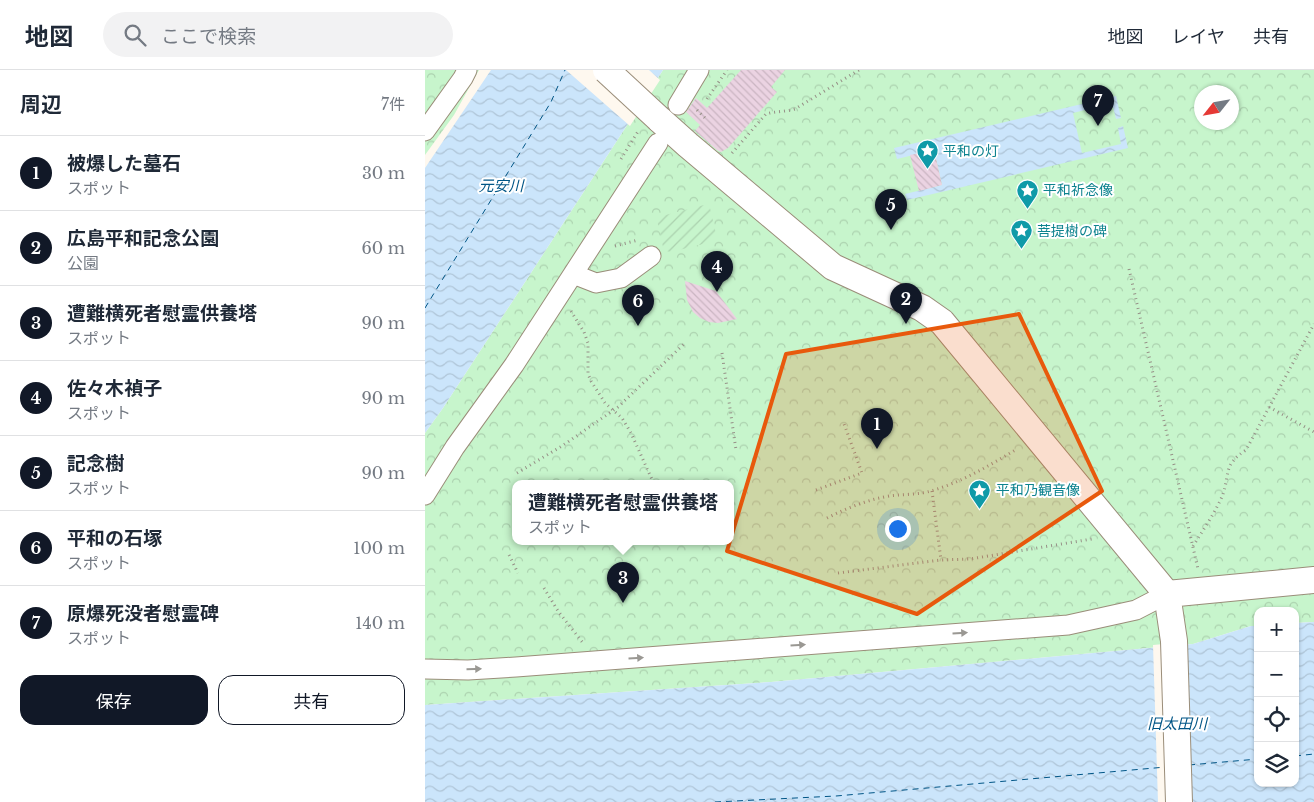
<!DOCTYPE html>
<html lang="ja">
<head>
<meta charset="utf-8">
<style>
	body { margin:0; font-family:"Libre Baskerville","Noto Sans JP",serif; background:#f2f2f3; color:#1f2937 }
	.controls { position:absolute; right:15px; bottom:15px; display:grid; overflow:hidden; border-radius:10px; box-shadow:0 1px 4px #0004 }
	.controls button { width:45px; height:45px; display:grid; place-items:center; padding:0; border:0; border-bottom:1px solid #e0e1e3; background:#fff; color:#1f2937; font:25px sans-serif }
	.compass { position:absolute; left:769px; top:15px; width:45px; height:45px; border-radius:50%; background:#fff; box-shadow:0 1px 4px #0004; rotate:239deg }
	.you { position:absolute; left:472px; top:458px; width:18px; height:18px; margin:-12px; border:4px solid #fff; border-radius:50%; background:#1a73e8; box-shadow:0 0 0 8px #1a73e833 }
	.badge { display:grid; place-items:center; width:32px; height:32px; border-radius:50%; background:#111827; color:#fff; font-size:16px; font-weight:700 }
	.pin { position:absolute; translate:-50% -41px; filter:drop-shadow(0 1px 2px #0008) }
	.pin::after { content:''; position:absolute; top:26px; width:18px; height:15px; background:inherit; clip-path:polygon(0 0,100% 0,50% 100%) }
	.popup { position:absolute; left:87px; top:410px; width:222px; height:65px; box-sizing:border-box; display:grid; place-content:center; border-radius:10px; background:#fff; filter:drop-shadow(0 1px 4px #0005); font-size:16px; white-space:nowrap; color:#747a83 }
	.popup b { font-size:19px; color:#1f2937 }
	.popup::after { content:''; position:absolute; left:50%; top:100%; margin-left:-10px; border:10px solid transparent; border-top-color:#fff }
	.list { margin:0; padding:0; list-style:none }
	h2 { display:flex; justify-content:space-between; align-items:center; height:65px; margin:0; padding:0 20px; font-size:21px }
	h2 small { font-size:16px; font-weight:400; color:#747a83 }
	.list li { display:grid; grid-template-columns:32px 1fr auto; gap:15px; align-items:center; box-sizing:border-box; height:75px; padding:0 20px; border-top:1px solid #e0e1e3 }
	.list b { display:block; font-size:19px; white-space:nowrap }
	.list p { margin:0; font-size:16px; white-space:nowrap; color:#747a83 }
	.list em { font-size:16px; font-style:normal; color:#747a83 }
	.actions { display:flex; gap:10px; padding:15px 20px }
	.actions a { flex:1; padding:11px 0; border:1px solid #111827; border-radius:15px; text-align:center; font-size:18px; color:#111827 }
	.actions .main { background:#111827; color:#fff }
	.icon { flex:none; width:28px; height:28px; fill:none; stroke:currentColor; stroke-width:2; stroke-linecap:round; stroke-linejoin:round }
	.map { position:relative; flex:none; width:889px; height:732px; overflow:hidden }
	header { display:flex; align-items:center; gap:30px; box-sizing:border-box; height:70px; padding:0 25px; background:#fff; border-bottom:1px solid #e0e1e3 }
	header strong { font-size:24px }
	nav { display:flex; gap:28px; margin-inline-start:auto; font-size:18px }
	.search { width:350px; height:45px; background:#f2f2f3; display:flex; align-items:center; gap:12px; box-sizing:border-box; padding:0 18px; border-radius:28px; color:#747a83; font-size:19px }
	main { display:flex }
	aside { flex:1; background:#fff }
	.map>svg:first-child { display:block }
</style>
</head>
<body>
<header>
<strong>地図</strong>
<div class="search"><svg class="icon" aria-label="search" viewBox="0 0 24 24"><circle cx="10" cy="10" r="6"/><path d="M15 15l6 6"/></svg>ここで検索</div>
<nav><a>地図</a><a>レイヤ</a><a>共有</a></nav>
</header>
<main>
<aside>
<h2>周辺<small>7件</small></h2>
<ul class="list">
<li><span class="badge">1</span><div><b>被爆した墓石</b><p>スポット</p></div><em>30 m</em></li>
<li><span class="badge">2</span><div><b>広島平和記念公園</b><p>公園</p></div><em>60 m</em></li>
<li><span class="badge">3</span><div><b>遭難横死者慰霊供養塔</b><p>スポット</p></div><em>90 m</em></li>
<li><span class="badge">4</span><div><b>佐々木禎子</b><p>スポット</p></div><em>90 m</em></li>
<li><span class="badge">5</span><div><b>記念樹</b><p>スポット</p></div><em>90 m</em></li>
<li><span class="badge">6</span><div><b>平和の石塚</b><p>スポット</p></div><em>100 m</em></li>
<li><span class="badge">7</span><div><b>原爆死没者慰霊碑</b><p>スポット</p></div><em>140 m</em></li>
</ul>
<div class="actions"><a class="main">保存</a><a>共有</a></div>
</aside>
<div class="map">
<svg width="889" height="732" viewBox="0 0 889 732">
	<defs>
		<pattern id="park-crowns" width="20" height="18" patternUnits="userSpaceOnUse" patternTransform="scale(1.25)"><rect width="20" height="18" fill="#c7f5cc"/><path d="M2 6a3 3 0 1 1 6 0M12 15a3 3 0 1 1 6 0" fill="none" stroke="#acd2af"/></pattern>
		<pattern id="garden-furrows" width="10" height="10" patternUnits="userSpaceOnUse" patternTransform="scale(1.25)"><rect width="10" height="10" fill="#c7f5cc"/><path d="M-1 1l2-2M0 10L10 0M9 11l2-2" fill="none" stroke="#acd2af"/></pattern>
		<pattern id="water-waves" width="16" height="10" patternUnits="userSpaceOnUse" patternTransform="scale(1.25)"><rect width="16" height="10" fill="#cbe5fb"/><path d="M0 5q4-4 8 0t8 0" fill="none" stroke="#afc5d7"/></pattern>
		<pattern id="building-back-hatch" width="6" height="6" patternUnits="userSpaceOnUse" patternTransform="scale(1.25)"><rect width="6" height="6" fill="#ebd3e2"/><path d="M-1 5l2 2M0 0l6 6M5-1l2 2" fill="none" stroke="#cab5c2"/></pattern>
	</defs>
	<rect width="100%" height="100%" fill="#fef8ef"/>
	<!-- park -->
	<path fill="url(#park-crowns)" fill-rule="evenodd" d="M0,0H54L29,45L0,85Z
		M238,0H889V552L870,553V541H833V556H826L768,574L346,612L0,635V363L18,338ZM776,22H806V52H776ZM90,414H306V472H90Z"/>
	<!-- garden -->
	<path fill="url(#garden-furrows)" d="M279,135L282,136L285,138L292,168L286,172L246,182L241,181L238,177L232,150L233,147Z"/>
	<!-- water -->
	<path fill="url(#water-waves)" d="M66,0H238L18,338L0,363V98Z
		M691,26L696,48L691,49L687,33L648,43L657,83L696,74L693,58L698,56L703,78L482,130L480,124L517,115L509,80L472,89L469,78Z
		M889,552V732H0V635L346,612L768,574L826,556H833V713H870V553Z"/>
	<!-- pier -->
	<path fill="#fef8ef" d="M141,0H224L235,10L205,56Z
		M761,572L766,732H733L728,575Z"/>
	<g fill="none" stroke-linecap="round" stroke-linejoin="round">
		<!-- ferry -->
		<path stroke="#005586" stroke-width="1" stroke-dasharray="6 5" stroke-linecap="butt" d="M0,238L126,32L140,0
			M870,686L889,684
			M764,695L833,689
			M290,732L411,726L741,697"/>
	</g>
	<!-- building -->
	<path fill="url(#building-back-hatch)" d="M316,0H360L346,17L352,22L303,78L296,82L292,80L270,61L275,55L261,42L271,28L282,38Z
		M509,80L517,115L494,121L485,85Z
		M260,211L291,221L312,249L293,253L284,252L275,248L268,242L262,230Z"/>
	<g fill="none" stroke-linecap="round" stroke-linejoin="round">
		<defs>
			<path id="street" d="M253,35L274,0
				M0,61L38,8L42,0
				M148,204L171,213L196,208L226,186
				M0,425L30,377L89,295L233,73
				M0,599L43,600L91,597L643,555L711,540L742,524"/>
			<path id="secondary" d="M234,49L263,75L408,197L497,238L517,252L742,524L749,571L754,732
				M742,524L889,510"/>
		</defs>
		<!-- street casing -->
		<use href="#street" stroke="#9a8d79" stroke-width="21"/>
		<!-- secondary casing -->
		<use href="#secondary" stroke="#9a8d79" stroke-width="28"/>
		<!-- path -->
		<path stroke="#969087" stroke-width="3" stroke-dasharray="1 4" stroke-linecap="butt" d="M282,29L302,0
			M272,40L281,49
			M307,83L341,44C351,41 360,42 370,39L434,0
			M196,89L214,60
			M190,176L213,170
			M704,199L773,499
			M146,241L159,262L163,273V304L166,311L180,333L197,348L206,363L229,414
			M297,283L311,380
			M844,337L889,362
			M92,403L137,376L193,337L259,274
			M391,420L437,403L418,351
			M507,421L516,490
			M402,448C422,438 442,430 464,426C479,424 495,425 509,420C539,411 565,395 592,379
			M768,476C777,462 793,438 798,424C805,403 798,395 821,380L889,254
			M84,485L93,503
			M413,503L516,490L545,489L667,469
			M119,518L133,541L158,573"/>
		<!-- street -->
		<use href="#street" stroke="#fff" stroke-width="19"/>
		<!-- secondary -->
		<use href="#secondary" stroke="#fff" stroke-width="26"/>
		<defs>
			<path id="secondary-bridge" d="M181,0L234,49"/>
		</defs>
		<!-- secondary-bridge casing -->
		<use href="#secondary-bridge" stroke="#9a8d79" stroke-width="28" stroke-linecap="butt"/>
		<!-- secondary-bridge -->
		<use href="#secondary-bridge" stroke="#fff" stroke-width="26"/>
	</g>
	<!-- one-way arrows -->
	<defs><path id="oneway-solid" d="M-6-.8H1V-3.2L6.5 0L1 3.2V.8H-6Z" transform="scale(1.25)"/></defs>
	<g fill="#9a9893">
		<use href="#oneway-solid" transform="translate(535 563) rotate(-4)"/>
		<use href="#oneway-solid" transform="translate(373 575) rotate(-4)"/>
		<use href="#oneway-solid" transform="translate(211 588) rotate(-4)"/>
		<use href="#oneway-solid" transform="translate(49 599) rotate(-2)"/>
	</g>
	<!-- marked area -->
	<path fill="#e8590c" fill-opacity="0.2" stroke="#e8590c" stroke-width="4" stroke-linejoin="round" d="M594,244L677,421L492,544L302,481L361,284Z"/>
	<!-- icons -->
	<defs>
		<symbol id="sight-pin" viewBox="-11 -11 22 30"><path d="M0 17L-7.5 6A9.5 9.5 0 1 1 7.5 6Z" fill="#0f9aa8" stroke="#fff"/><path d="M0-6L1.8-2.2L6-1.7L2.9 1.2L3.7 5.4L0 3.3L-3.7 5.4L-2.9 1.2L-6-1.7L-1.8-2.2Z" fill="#fff"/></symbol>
	</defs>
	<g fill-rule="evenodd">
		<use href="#sight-pin" x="490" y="68" width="25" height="34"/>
		<use href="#sight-pin" x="590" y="108" width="25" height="34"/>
		<use href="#sight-pin" x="584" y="148" width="25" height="34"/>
		<use href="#sight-pin" x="542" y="408" width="25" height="34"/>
	</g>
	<g text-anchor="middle" stroke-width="4" stroke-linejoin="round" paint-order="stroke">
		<!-- culture labels -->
		<g font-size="14" fill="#0d838f" stroke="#fff" text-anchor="start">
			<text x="518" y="86">平和の灯</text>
			<text x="618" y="125">平和祈念像</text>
			<text x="612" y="166">菩提樹の碑</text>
			<text x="571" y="425">平和乃観音像</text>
		</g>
		<!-- water labels -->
		<g font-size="15" font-style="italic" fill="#005586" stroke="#fff">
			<text x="76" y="121">元安川</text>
			<text x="752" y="659">旧太田川</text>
		</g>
	</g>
</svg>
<div class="controls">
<button>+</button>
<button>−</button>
<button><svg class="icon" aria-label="locate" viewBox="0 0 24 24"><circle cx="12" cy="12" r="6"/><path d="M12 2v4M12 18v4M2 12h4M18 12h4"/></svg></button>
<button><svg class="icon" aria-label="layers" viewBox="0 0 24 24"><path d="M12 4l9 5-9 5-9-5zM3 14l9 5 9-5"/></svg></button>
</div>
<svg class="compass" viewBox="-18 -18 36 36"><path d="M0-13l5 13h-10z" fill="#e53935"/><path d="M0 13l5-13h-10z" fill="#747a83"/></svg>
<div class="you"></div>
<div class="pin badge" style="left:452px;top:379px">1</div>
<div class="pin badge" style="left:481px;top:254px">2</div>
<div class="pin badge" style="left:198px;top:533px">3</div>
<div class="popup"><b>遭難横死者慰霊供養塔</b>スポット</div>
<div class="pin badge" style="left:292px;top:222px">4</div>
<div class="pin badge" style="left:466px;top:160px">5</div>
<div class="pin badge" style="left:213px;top:256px">6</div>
<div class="pin badge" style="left:673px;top:56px">7</div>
</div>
</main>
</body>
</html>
